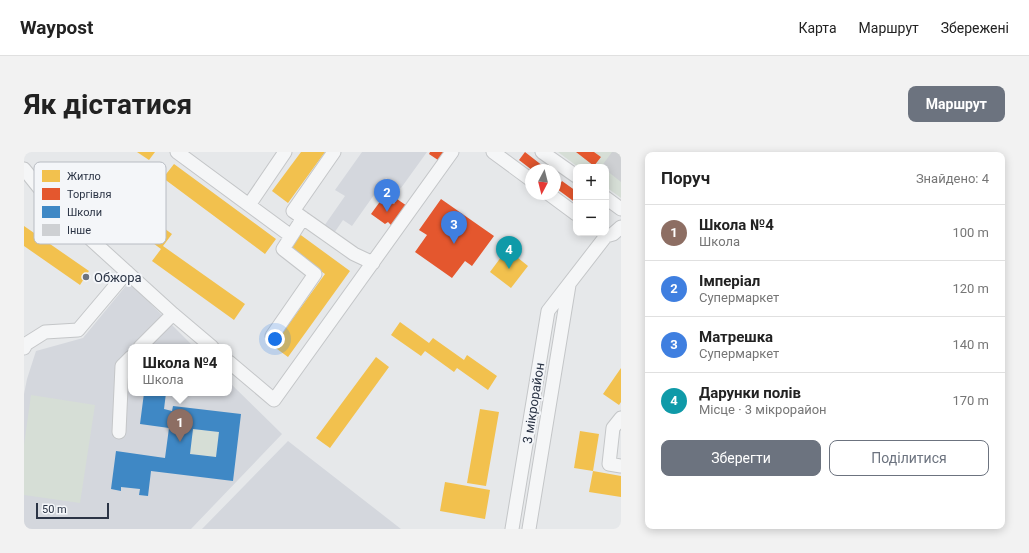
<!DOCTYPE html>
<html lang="uk">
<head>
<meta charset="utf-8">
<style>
	body { margin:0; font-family:Roboto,sans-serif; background:#f2f2f2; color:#222 }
	.controls { position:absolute; right:12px; top:12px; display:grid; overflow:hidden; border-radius:8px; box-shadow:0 2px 10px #0003 }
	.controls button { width:36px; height:36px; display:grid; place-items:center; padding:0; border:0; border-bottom:1px solid #e0e0e0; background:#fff; color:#222; font:20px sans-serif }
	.compass { position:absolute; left:501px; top:12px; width:36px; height:36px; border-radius:50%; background:#fff; box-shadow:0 2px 10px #0003; rotate:187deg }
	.scale { position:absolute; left:12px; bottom:10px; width:73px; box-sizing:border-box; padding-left:4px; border:2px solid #2b3445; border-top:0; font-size:11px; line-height:14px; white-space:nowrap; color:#2b3445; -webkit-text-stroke:3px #f4f6f9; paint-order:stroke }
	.you { position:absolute; left:251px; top:187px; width:14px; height:14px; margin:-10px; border:3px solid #fff; border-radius:50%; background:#1a73e8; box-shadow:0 0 0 6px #1a73e833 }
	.badge { display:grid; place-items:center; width:26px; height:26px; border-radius:50%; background:#6c737f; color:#fff; font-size:13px; font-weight:700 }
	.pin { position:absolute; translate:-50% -33px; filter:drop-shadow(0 1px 2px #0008) }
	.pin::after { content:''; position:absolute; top:21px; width:14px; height:12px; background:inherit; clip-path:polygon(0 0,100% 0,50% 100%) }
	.popup { position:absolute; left:104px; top:192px; width:104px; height:52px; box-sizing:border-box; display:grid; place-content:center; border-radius:8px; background:#fff; filter:drop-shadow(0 1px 3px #0005); font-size:13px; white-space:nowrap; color:#767676 }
	.popup b { font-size:15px; color:#222 }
	.popup::after { content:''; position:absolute; left:50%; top:100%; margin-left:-8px; border:8px solid transparent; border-top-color:#fff }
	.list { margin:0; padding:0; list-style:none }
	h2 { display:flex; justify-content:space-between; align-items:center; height:52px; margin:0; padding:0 16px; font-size:17px }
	h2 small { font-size:13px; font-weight:400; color:#767676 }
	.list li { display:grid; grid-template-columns:26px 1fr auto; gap:12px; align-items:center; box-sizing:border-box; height:56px; padding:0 16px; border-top:1px solid #e0e0e0 }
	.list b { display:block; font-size:15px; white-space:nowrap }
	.list p { margin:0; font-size:13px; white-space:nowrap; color:#767676 }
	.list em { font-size:13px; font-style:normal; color:#767676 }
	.actions { display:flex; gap:8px; padding:12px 16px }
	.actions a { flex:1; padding:9px 0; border:1px solid #6c737f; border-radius:8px; text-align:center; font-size:14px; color:#6c737f }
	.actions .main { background:#6c737f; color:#fff }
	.map { position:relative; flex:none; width:597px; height:377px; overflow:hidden; border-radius:8px }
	header { display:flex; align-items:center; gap:24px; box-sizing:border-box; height:56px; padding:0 20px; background:#fff; border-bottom:1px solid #e0e0e0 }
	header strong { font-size:19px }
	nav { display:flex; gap:22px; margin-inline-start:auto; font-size:14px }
	.intro { display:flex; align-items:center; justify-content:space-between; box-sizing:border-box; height:96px; padding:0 24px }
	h1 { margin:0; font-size:28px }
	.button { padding:10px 18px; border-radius:8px; background:#6c737f; color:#fff; font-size:14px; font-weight:700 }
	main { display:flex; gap:24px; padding:0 24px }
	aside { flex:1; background:#fff; border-radius:8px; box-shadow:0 2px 10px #0003 }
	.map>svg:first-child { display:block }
</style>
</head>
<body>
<header>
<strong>Waypost</strong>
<nav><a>Карта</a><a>Маршрут</a><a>Збережені</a></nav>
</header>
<div class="intro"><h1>Як дістатися</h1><a class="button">Маршрут</a></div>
<main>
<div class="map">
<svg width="597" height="377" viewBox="0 0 597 377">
	<rect width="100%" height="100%" fill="#e6e8ea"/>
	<!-- built -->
	<path fill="#d4d7dd" d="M338,0H403L377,36L362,26L328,74L319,68L308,84L298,77L321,44L311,38Z
		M105,130L170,195H107V241H205V230L258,282L167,377H0V242L3,227L12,199L59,186Z
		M264,289L377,377H178Z"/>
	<!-- green -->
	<path fill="#d6ded6" d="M534,0H597V46L582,35V15H554Z
		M7,243L71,253L56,351L0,343V293Z
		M169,277L195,280L192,305L166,302Z"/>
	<!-- homes -->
	<path fill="#f2c14e" d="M113,0H131L125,8Z
		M277,0H301L264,51L248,39Z
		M150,12L252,87L241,102L139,26Z
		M68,24L148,82L139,94L221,152L210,168L128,109L137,97L57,38Z
		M0,74L65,119L56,133L0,94Z
		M274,81L326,119L264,205L249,194L301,122L264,95Z
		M483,97L504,114L487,136L466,120Z
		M376,170L405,191L409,186L440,208L443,203L473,224L464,238L433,216L430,220L401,199L397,204L367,183Z
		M352,205L365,215L306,296L292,286Z
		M597,216V250L595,253L579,242Z
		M456,257L475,260L462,334L443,331Z
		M556,279L575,282L569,319L550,316Z
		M569,319L597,324V345L565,340Z
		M421,330L466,338L461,367L416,359Z"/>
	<!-- shops -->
	<path fill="#e4572e" d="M406,0H420L414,8L405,2Z
		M501,0L524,18H508L495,8Z
		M552,0H570L577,5L570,14Z
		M538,29L552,39V51L533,37Z
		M360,44L370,52L373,47L383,54L380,66L375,63L367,73L364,70L361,72L347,62Z
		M417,47L470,84L448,114L441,109L428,126L391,100L403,83L395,78Z"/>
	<!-- schools -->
	<path fill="#3f88c5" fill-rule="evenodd" d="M120,241H142L140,257L148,259L149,254L217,262L209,329L127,319L124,344L115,343L116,337L97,335V339L87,337L92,299L141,306L145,276L116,272ZM169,277L195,280L192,305L166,302Z"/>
	<!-- building -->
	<path fill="#ced0d3" d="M588,0H597V30L582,18V15H577Z"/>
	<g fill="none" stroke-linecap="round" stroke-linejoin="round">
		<defs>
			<path id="minor" d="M153,0L267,84
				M310,0L269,59L330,102L349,111
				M469,0L507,28
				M518,0L552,24
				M0,17L29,53L149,162L188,195
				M525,42L552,62
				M582,46L597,57
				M225,53L261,0
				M248,184L291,122L259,97L279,66
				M116,195L149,162
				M0,196L2,192L21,180L54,178L103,120
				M205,210L250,248L428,0
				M597,266L589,276L585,312L597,314
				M95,280L98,214L107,205
				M488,377L524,159L582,84L589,82L597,75
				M505,377L545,133"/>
		</defs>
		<!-- minor casing -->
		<use href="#minor" stroke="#c4c6c8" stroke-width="15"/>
		<!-- minor -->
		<use href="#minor" stroke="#f5f6f7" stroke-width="13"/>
	</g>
	<!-- markers -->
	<circle fill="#6c737f" stroke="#f4f6f9" stroke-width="1.5" cx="62" cy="125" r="4"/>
	<g text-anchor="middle" stroke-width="4" stroke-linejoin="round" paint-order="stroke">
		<!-- poi labels -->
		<g font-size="13" fill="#2b3445" stroke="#f4f6f9" text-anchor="start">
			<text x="70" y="130">Обжора</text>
		</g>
		<!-- street labels -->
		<g font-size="13" fill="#2b3445" stroke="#f4f6f9">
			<text transform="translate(509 251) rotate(-81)" y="5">3 мікрорайон</text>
		</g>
	</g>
	<!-- legend -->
	<rect x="10" y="10" width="132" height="82" rx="6" fill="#f4f6f9" stroke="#b8bcc3" stroke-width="1"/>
	<rect x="18" y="18" width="18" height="12" fill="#f2c14e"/>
	<rect x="18" y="36" width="18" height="12" fill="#e4572e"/>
	<rect x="18" y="54" width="18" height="12" fill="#3f88c5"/>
	<rect x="18" y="72" width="18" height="12" fill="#ced0d3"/>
	<g font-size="11" fill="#2b3445">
		<text x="43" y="28">Житло</text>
		<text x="43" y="46">Торгівля</text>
		<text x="43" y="64">Школи</text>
		<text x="43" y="82">Інше</text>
	</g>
</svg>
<div class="controls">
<button>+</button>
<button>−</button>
</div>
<svg class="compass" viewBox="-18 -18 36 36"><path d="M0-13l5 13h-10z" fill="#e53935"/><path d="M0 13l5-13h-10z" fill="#767676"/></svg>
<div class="scale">50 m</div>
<div class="you"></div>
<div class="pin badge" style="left:156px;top:290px;background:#8d6e63">1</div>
<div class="popup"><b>Школа №4</b>Школа</div>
<div class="pin badge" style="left:363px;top:60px;background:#3f7fe0">2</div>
<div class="pin badge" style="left:430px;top:92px;background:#3f7fe0">3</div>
<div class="pin badge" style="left:485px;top:117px;background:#0f9aa8">4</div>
</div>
<aside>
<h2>Поруч<small>Знайдено: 4</small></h2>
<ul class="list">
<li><span class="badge" style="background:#8d6e63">1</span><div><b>Школа №4</b><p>Школа</p></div><em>100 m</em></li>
<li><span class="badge" style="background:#3f7fe0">2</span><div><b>Імперіал</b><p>Супермаркет</p></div><em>120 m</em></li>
<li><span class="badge" style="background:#3f7fe0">3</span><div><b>Матрешка</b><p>Супермаркет</p></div><em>140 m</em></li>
<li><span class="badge" style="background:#0f9aa8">4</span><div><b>Дарунки полів</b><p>Місце · 3 мікрорайон</p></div><em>170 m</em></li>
</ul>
<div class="actions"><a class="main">Зберегти</a><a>Поділитися</a></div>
</aside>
</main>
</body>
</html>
